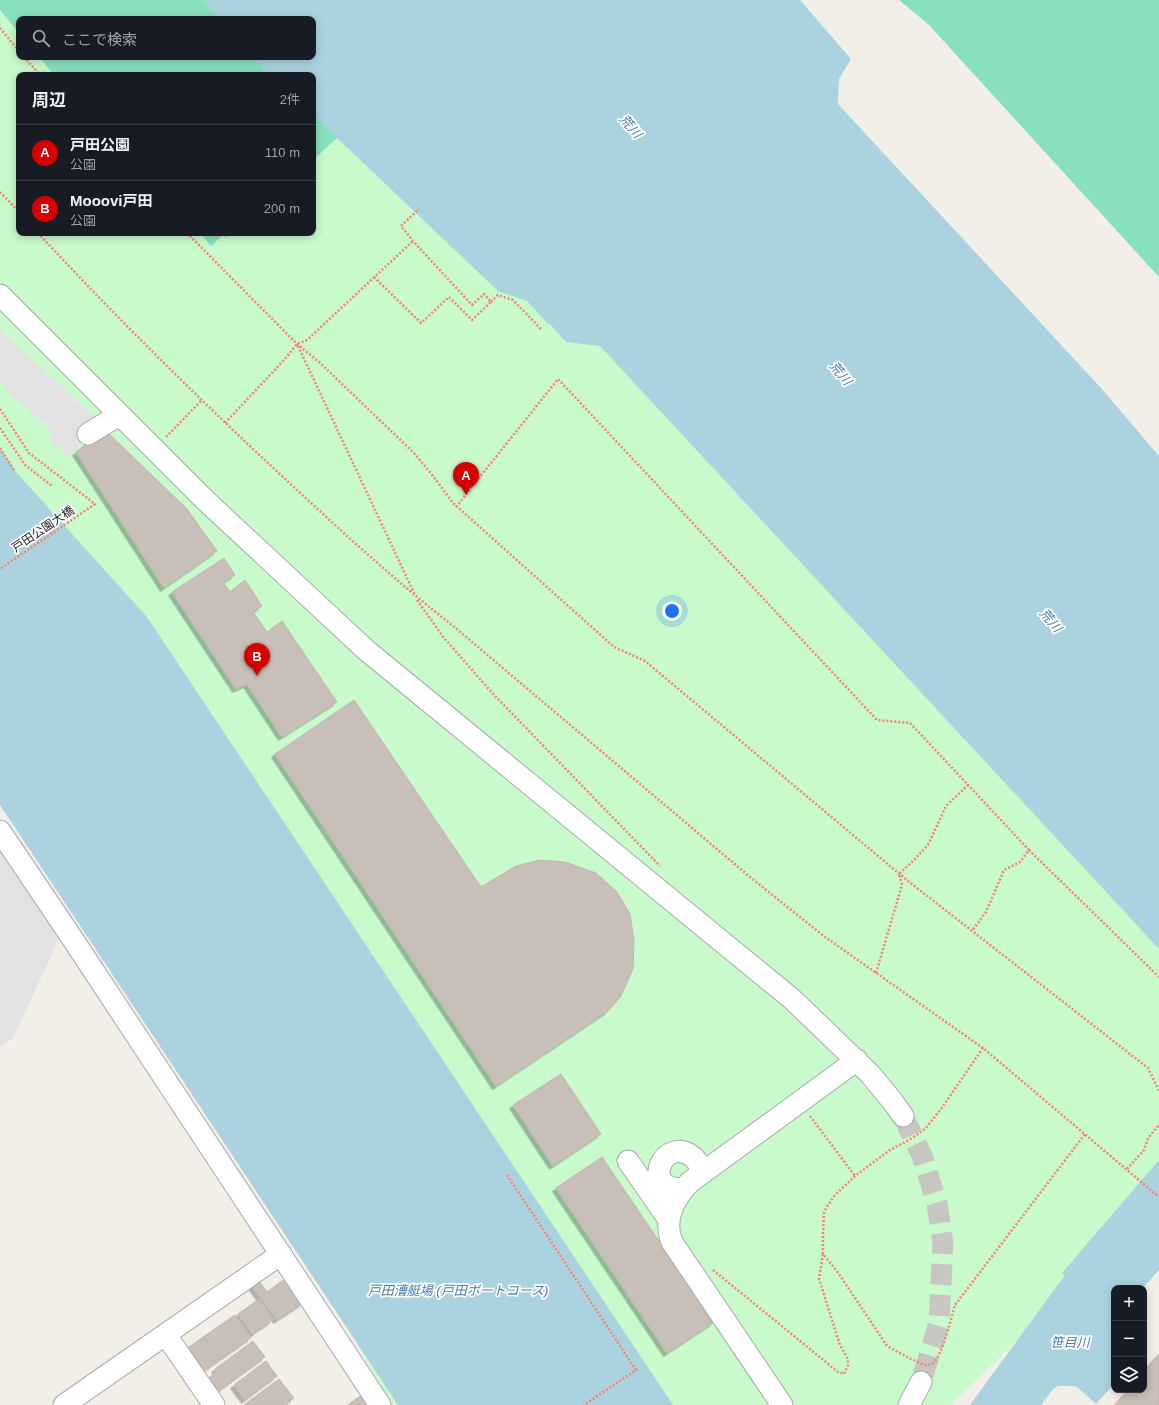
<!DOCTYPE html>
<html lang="ja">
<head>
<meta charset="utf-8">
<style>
	body { margin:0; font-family:Helvetica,"Noto Sans JP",sans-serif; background:#242831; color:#f1f3f6 }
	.controls { position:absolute; right:12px; bottom:12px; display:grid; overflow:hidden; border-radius:8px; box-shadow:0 2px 10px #0003 }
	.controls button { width:36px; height:36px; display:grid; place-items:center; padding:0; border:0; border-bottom:1px solid #363941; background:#171b24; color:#f1f3f6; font:20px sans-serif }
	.you { position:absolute; left:672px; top:611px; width:14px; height:14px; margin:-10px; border:3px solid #fff; border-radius:50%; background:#1a73e8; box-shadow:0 0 0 6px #1a73e833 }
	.badge { display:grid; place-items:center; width:26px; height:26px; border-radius:50%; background:#d40000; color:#fff; font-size:13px; font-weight:700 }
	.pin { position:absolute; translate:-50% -33px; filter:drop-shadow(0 1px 2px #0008) }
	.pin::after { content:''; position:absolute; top:21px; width:14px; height:12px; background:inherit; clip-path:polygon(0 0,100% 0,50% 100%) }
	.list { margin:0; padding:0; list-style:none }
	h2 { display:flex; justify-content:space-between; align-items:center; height:52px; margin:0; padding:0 16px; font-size:17px }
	h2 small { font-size:13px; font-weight:400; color:#9ea1a6 }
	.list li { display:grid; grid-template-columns:26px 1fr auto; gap:12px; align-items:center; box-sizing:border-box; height:56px; padding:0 16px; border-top:1px solid #363941 }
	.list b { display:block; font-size:15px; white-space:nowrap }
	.list p { margin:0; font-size:13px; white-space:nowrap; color:#9ea1a6 }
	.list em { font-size:13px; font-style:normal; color:#9ea1a6 }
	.icon { flex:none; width:22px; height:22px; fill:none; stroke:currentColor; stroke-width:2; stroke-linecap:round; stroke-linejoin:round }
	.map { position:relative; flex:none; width:1159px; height:1405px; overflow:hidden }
	.search { position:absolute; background:#171b24; box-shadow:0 2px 10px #0003; left:16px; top:16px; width:300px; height:44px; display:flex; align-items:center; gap:10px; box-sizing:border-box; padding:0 14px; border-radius:8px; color:#9ea1a6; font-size:15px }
	.panel { position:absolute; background:#171b24; box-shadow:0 2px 10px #0003; left:16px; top:72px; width:300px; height:164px; border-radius:8px }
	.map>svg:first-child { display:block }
</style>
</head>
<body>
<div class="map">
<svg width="1159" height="1405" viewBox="0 0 1159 1405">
	<defs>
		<filter id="shadow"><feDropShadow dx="-3.5" dy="3.5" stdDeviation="0" flood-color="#0004"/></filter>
	</defs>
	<rect width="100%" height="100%" fill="#f2efe9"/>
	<!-- park -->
	<path fill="#c8facc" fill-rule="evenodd" d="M0,0H506L1159,758V1200L951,1405H391L361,1350L0,782ZM19,19H313V57H19ZM19,75H313V233H19Z"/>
	<!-- pitch -->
	<path fill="#88e0be" d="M0,0H236L253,19H19V33L0,10Z
		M899,0H1159V277L928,24Z
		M39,57H288L304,75H54Z
		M313,85L350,126L313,160Z
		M200,233H231L226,238L223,235L211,246Z"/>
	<!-- parking -->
	<path fill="#e2e2e2" d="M0,330L95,417L88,434L68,457L49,439L53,432L8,392L0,380Z
		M0,841L62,932L13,1038L0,1047Z"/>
	<!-- water -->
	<path fill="#aad3df" d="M203,0H800L851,59L839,79L838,104L1101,388L1159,456V949L600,346L566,342L550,324H548L527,301L498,291L313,115V75H271L252,57H313V19H219Z
		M0,448L16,472L147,617L673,1405H398L0,805Z
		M1159,1160V1270L1143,1288H1114V1324L1112,1328L1114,1335V1384L1096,1404L1077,1387L1073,1386H1059L1054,1388L1041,1405H970L1065,1275L1062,1273Z"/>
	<!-- building -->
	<path fill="#c7bfb8" stroke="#c4b6ab" filter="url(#shadow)" d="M105,430L187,509L217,551L164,588L76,452Z
		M224,558L235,575L223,582L230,592L245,580L262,606L253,612L267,632L282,621L337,702L282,737L247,684L236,689L172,592Z
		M354,700L481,887L516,866L540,860L565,862L596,873L617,892L630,914L634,940L633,969L621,996L608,1011L496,1086L275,754Z
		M561,1074L601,1134L553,1166L513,1105Z
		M602,1157L714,1322L667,1353L556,1188Z
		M286,1278L303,1303L277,1320L252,1286L259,1281L267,1292Z
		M259,1299L273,1320L253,1334L238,1314Z
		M235,1315L251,1338L202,1372L186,1349Z
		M253,1341L265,1357L217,1392L207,1379L217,1372L215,1369Z
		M1159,1354V1405H1115L1128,1390H1144V1371Z
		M266,1361L277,1376L245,1400L234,1385Z
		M279,1379L294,1398L285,1405H244Z
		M363,1394L369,1405H348Z"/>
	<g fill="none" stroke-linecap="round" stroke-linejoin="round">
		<!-- minor-tunnel -->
		<path stroke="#c8c6c1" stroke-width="21" stroke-dasharray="21 10" stroke-linecap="butt" d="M903,1116L923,1158L937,1204L943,1244L939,1323L921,1382"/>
		<defs>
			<path id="minor" d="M0,295L205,500L366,650L792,999L870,1074L893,1102L903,1116
				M88,434L119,415
				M0,831L72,938L380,1405
				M628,1161L669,1220
				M683,1189C638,1189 665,1134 693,1157C697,1161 701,1167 704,1172
				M166,1335L214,1405
				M64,1405L281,1254
				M782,1405L672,1242C663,1220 674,1198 690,1182L857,1060
				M909,1405L921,1382"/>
		</defs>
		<!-- minor casing -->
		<use href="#minor" stroke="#a9a9a9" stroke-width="23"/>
		<!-- path -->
		<path stroke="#fa8072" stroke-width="2.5" stroke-dasharray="2 2" stroke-linecap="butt" d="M0,28L19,51
			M24,57L40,75
			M0,192L19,212
			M38,233C112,313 189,389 269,464C328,519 388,575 452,625L750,877L825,937L983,1048L1159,1197
			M187,233L297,344L318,361L415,454L433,476L453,503L614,647L645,661L908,881L1148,1068L1159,1091
			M374,277L421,323L449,297L472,320L491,302L484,294L472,305L413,241L401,226L419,209
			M491,302L498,295L513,300L541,329
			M298,346L415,595
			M0,409L29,453L95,504L0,569
			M225,423L285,359L297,344L307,340L413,241
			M0,428L25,465L52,486
			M166,437L202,400
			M0,448L14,470
			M456,507L558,379L877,720L910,723L1029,850L1020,862L1004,870L986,912L972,931
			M417,600L444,638L495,696L660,866
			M1029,850L1159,977
			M876,973L902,885L899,874L915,859L928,845L946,806L968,785
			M983,1048L941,1109L925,1129L909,1140L890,1150L855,1176L835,1195L826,1208L824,1213L823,1234V1254L839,1274L887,1346L909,1358L924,1365C928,1365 930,1365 933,1363C943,1354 951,1318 955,1305L1085,1134
			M810,1116L855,1176
			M1127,1169L1144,1150L1148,1138L1159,1125
			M507,1175L636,1370L584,1405
			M713,1270L838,1372L844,1374L848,1365V1359L840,1345L819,1279L823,1254"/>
		<!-- minor -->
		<use href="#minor" stroke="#fff" stroke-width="21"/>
	</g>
	<g text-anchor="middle" stroke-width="3.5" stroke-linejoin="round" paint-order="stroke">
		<!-- street labels -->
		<g font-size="12" fill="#222" stroke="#fff">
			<text transform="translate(43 529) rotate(-34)" y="4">戸田公園大橋</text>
		</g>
		<!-- water labels -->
		<g font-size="13" font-style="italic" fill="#4a7aab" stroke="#fff">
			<text transform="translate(631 126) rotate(50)" y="5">荒川</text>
			<text transform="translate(841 373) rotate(50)" y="5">荒川</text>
			<text transform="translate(1051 620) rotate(50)" y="5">荒川</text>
			<text x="458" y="1295">戸田漕艇場 (戸田ボートコース)</text>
			<text x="1070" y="1347">笹目川</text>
		</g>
	</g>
</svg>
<div class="controls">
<button>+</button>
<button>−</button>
<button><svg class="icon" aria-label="layers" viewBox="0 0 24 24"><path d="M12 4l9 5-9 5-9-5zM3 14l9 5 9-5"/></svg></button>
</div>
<div class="you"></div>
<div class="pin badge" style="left:466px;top:495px">A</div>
<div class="pin badge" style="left:257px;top:676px">B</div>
<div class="search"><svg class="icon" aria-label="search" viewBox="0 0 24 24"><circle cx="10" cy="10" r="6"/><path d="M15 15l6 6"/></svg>ここで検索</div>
<section class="panel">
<h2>周辺<small>2件</small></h2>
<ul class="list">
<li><span class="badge">A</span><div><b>戸田公園</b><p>公園</p></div><em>110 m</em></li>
<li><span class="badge">B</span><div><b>Mooovi戸田</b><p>公園</p></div><em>200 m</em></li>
</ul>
</section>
</div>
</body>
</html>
